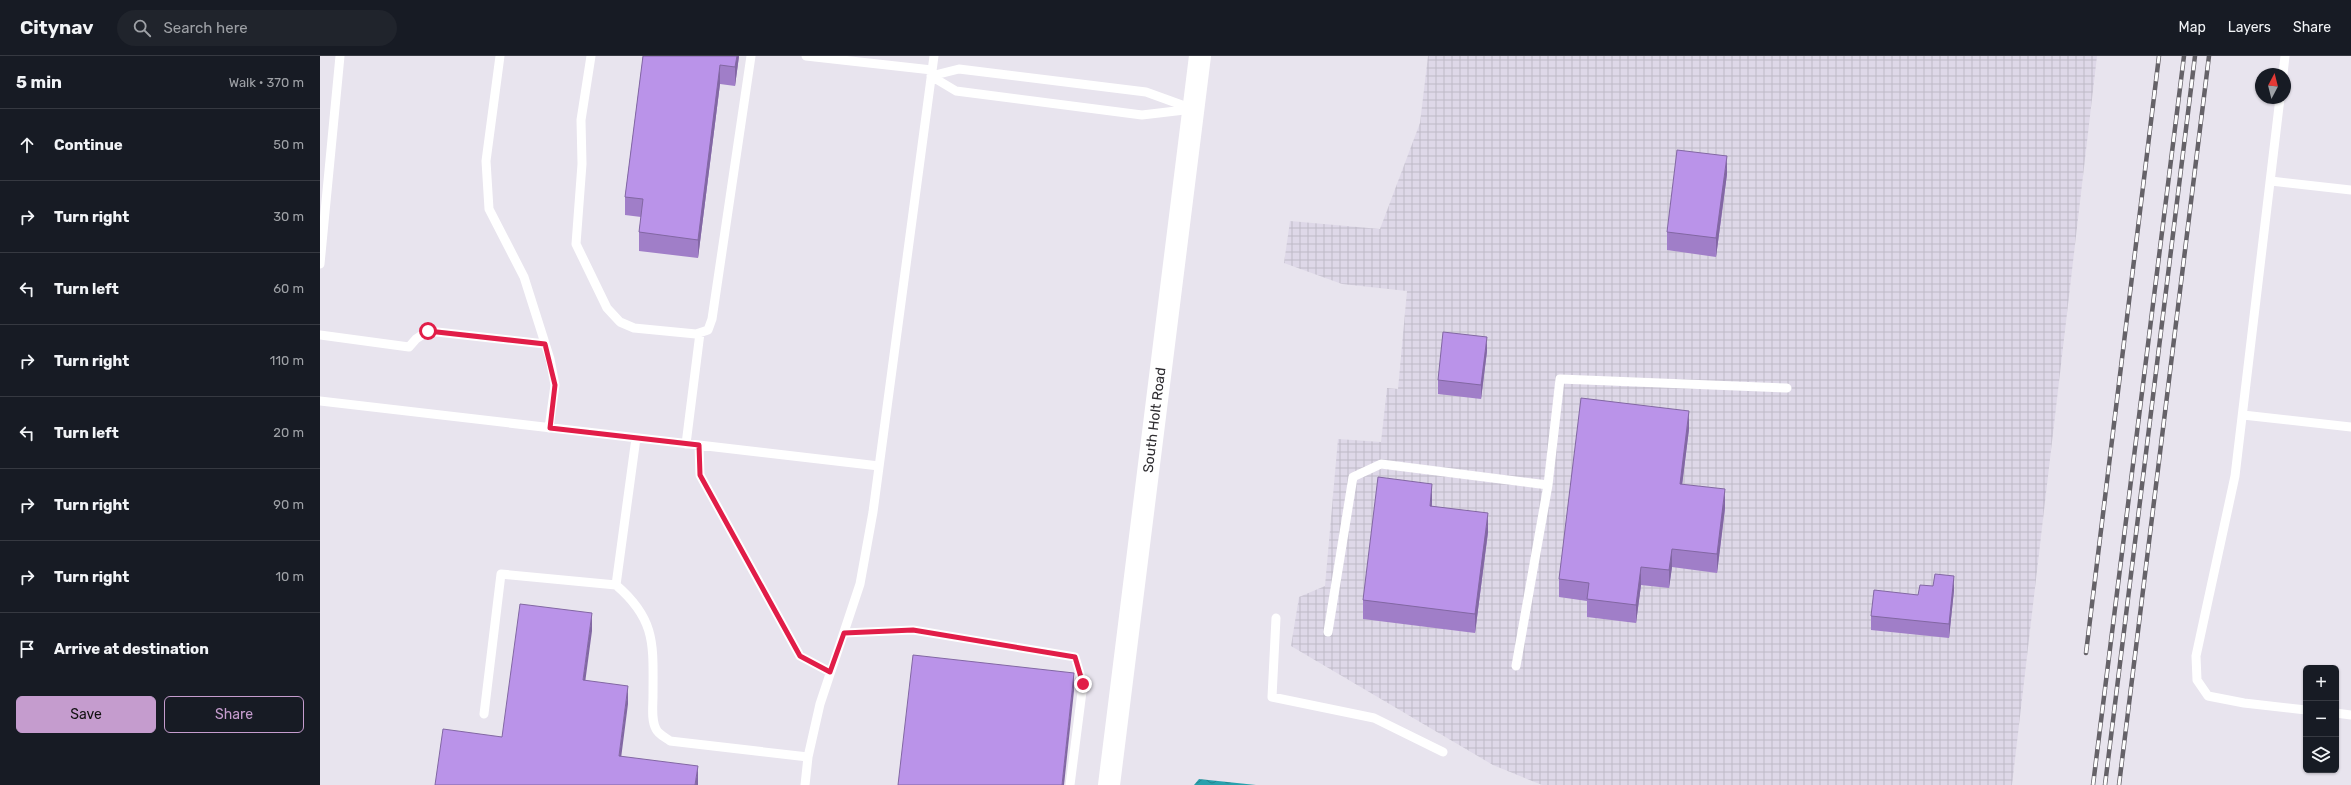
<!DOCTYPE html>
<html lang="en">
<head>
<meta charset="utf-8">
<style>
	body { margin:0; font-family:Rubik,sans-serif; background:#20242c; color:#f1f3f6 }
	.controls { position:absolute; right:12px; bottom:12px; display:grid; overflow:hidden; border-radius:6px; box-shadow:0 1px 3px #0004 }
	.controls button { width:36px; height:36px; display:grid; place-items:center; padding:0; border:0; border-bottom:1px solid #363941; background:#171b24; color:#f1f3f6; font:20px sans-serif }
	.compass { position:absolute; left:1935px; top:12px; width:36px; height:36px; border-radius:50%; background:#171b24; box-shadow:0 1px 3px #0004; rotate:7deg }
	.stop { position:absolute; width:12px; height:12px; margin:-9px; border:3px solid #e11d48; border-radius:50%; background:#fff }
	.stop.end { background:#e11d48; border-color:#fff; box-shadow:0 1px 4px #0008 }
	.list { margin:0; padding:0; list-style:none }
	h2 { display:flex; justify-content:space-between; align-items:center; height:52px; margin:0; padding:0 16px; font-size:17px }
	h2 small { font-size:13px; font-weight:400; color:#9ea1a6 }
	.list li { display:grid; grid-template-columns:26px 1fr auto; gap:12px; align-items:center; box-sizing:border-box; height:72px; padding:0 16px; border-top:1px solid #363941 }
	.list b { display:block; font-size:15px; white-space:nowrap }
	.list em { font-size:13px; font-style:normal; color:#9ea1a6 }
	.actions { display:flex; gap:8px; padding:12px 16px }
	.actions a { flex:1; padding:9px 0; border:1px solid #c59cce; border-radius:6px; text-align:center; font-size:14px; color:#c59cce }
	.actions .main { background:#c59cce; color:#111 }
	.icon { flex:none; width:22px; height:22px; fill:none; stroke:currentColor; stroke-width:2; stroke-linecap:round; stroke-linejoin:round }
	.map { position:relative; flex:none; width:2031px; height:729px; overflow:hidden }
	header { display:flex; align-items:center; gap:24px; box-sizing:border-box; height:56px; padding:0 20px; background:#171b24; border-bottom:1px solid #363941 }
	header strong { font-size:19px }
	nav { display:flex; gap:22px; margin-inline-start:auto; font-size:14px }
	.search { width:280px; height:36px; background:#20242c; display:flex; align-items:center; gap:10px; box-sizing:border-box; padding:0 14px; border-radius:22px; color:#9ea1a6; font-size:15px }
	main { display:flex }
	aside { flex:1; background:#171b24 }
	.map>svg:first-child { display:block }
</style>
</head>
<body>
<header>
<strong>Citynav</strong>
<div class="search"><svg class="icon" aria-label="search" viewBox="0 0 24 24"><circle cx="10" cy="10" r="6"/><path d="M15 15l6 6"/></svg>Search here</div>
<nav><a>Map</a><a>Layers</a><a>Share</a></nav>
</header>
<main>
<aside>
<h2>5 min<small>Walk · 370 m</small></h2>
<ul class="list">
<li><svg class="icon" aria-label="ahead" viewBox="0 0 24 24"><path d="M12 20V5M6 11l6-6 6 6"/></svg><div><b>Continue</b></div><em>50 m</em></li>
<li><svg class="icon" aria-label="right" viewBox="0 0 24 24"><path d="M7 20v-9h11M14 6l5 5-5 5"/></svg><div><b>Turn right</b></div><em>30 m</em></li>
<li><svg class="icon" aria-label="left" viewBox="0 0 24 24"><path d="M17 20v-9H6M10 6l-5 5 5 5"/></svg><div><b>Turn left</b></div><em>60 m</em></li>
<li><svg class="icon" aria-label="right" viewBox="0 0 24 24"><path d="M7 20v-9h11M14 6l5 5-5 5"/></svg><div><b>Turn right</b></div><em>110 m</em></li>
<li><svg class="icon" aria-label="left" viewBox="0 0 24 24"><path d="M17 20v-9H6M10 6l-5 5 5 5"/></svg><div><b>Turn left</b></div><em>20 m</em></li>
<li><svg class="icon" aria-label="right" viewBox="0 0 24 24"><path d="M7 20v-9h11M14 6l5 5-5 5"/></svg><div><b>Turn right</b></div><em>90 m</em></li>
<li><svg class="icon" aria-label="right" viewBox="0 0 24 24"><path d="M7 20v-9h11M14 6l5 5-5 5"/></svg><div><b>Turn right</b></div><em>10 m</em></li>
<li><svg class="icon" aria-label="arrive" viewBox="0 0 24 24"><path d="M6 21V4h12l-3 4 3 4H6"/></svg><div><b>Arrive at destination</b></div></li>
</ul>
<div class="actions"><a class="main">Save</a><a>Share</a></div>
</aside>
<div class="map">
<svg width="2031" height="729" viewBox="0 0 2031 729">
	<defs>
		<pattern id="industrial-grid" width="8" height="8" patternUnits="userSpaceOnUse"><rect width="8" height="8" fill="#ded8e8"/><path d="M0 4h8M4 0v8" fill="none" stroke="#bfbac7"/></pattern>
		<pattern id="water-waves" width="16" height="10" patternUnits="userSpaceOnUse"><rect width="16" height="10" fill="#28a1ad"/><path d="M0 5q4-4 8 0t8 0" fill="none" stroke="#23848d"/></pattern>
	</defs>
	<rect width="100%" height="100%" fill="#e8e4ee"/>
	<!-- industrial -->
	<path fill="url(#industrial-grid)" d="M1108,0H1777L1692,729H1222L1173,709L971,590L979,541L1005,530L1018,383L1061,386L1067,332L1078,333L1087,235L1022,228L964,207L970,165L1060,173L1100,67Z"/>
	<!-- water -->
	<path fill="url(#water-waves)" d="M879,723L936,729H874Z"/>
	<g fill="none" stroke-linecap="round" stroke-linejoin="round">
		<!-- lane -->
		<path stroke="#fff" stroke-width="9" d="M180,0L166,105L169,153L204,221L230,303L235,329L229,372
			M271,0L261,64L262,108L256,188L287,252L300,266L314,272L376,278L388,274L392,263L431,0
			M486,0L612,14
			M639,13L826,36L873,53L822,59L636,35L611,20Z
			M1963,18L1965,0
			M1960,42L1915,420L1876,600L1877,624L1888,640L1924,647L1986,654
			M1951,125L2031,134
			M0,208L20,0
			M0,279L89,291L96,283L108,275L225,288
			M0,345L559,410
			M1923,359L2031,371
			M366,388L380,277
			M379,389L380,419L480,600L510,616
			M296,529C337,564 333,590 333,640C333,650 331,664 336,673C338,678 346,682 350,685L488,701
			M956,562L952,641L1054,662L1123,696
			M1008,576L1033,421L1061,408L1228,429L1240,323L1467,332
			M524,577L593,574L755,601L763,628L750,729
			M1196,610L1228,429
			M2016,657L2031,659
			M164,658L181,518L296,529L316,382
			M485,729L488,701L500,648L540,528L553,456L614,0"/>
		<!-- primary -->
		<path stroke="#fff" stroke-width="22" d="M789,729L880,0"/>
		<defs>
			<path id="rail" d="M1766,597L1839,0
				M1773,729L1864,0
				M1785,729L1875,0
				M1799,729L1889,0"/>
		</defs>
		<!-- rail casing -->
		<use href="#rail" stroke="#656268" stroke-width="4.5"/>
		<!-- rail -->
		<use href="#rail" stroke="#fff" stroke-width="3" stroke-dasharray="9" stroke-linecap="butt"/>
	</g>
	<!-- wall -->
	<path fill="#a07ec8" d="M323,0H419L415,30L400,28L378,202L319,195V176L321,161L305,159V141Z
		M1407,118L1396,201L1347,194V176Z
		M1167,295L1161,343L1118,338V324Z
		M1369,373L1362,428L1405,452L1397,517L1352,511L1349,532L1321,529L1316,567L1267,561V545L1239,541V523Z
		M1112,446V450L1168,476L1155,577L1043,563V544Z
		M1634,534L1629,582L1551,574V560L1598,539Z"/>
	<!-- shaded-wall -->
	<path fill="#8267a3" d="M417,0H419L415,30V11Z
		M400,9V28L378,202V184Z
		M1407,100V118L1396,201V182Z
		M1167,281V295L1161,343V329Z
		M1369,355V373L1360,446V428Z
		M1112,428V446L1110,468V450Z
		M1405,433V452L1397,517V498Z
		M1168,457V476L1155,577V558Z
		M1352,493V511L1349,532V514Z
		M1321,511V529L1316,567V549Z
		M1634,520V534L1629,582V568Z
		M272,557V575L263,642V624Z
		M754,617V635L744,729H742Z
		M308,630V648L299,718V700Z
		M378,710V729H375Z"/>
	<!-- building -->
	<path fill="#ba93e9" stroke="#8267a3" d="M323,0H417L415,11L400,9L378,184L319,176L323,143L305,141Z
		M1357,94L1407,100L1396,182L1347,176Z
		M1123,276L1167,281L1161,329L1118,324Z
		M1261,342L1369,355L1360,428L1405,433L1397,498L1352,493L1349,514L1321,511L1316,549L1267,543L1269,527L1239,523Z
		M1058,421L1112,428L1110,450L1168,457L1155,558L1043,544Z
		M1615,518L1634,520L1629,568L1551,560L1554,534L1598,539L1600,529L1613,530Z
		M200,548L272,557L263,624L308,630L299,700L378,710L375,729H115L123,673L182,681Z
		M593,599L754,617L742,729H578Z"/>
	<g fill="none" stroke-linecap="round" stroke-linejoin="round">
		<!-- route -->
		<path stroke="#e11d48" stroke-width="5" d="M108,275L225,288L235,329L230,372L379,389L380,419L480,600L510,616L524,577L593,574L755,601L763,628"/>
	</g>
	<g text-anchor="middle" stroke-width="4" stroke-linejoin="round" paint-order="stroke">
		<!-- street labels -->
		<g font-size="14" fill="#2f2d31" stroke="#fff">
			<text transform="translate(834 364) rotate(-83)" y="5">South Holt Road</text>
		</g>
	</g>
</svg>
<div class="controls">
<button>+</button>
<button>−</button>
<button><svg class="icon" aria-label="layers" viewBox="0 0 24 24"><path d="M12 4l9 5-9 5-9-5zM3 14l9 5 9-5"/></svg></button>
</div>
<svg class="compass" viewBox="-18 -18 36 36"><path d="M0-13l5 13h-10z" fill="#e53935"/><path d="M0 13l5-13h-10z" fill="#9ea1a6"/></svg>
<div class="stop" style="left:108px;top:275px"></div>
<div class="stop end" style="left:763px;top:628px"></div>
</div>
</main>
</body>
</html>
